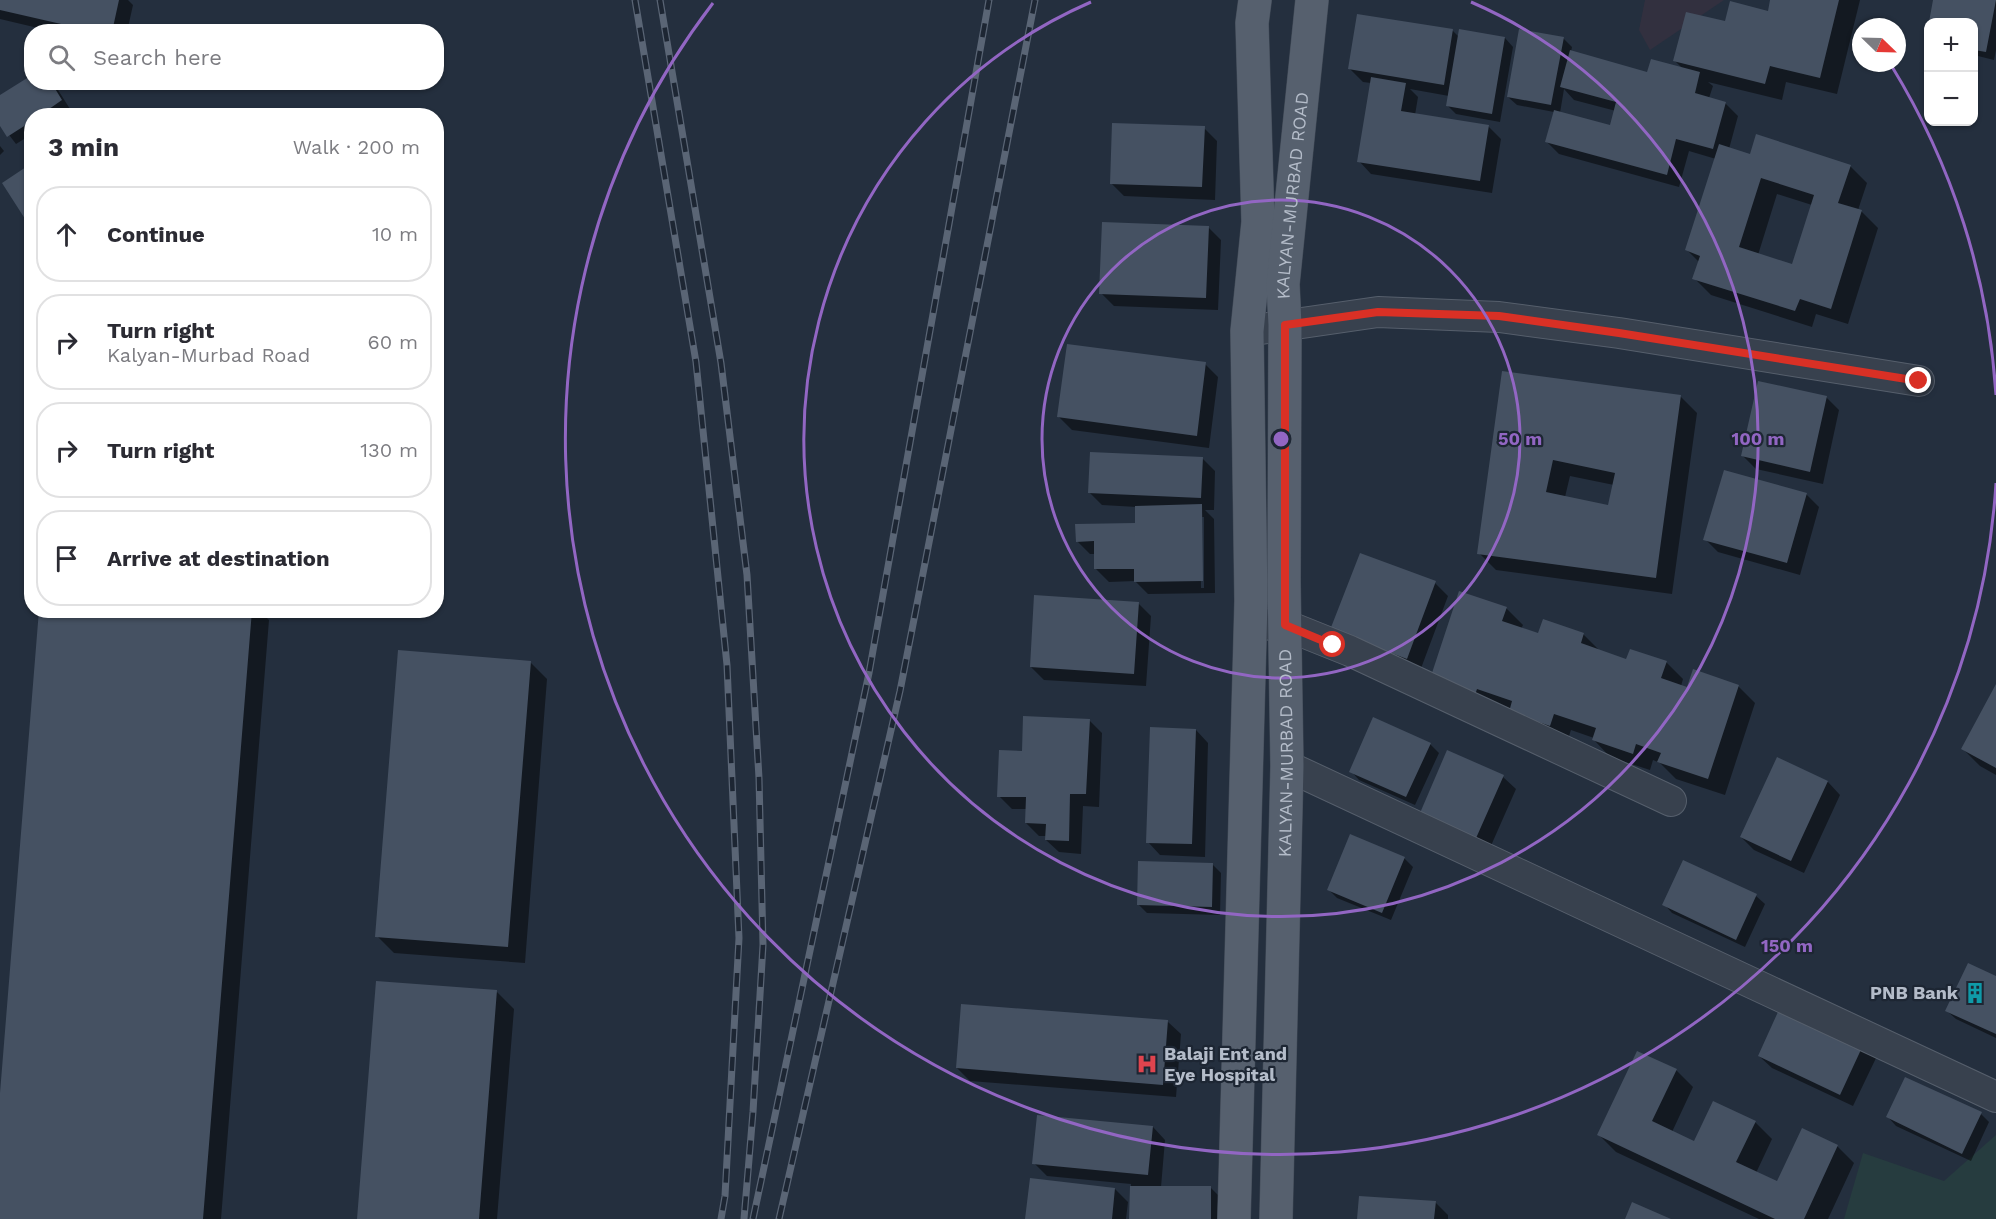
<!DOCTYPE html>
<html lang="en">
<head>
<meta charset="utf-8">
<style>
	body { margin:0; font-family:"Work Sans",sans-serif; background:#f2f2f3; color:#2b2b33 }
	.controls { position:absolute; right:18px; top:18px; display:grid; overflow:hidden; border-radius:12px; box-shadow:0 2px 4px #0004 }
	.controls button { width:54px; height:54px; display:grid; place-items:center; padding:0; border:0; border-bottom:2px solid #e1e1e2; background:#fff; color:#2b2b33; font:30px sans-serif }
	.compass { position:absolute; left:1852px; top:18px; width:54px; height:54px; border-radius:50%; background:#fff; box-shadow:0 2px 4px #0004; rotate:113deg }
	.stop { position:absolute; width:18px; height:18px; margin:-14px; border:4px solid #d93025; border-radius:50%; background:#fff }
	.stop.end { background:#d93025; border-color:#fff; box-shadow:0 2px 6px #0008 }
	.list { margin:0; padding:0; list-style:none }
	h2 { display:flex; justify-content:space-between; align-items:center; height:78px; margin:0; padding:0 24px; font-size:26px }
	h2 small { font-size:20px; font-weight:400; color:#7c7c81 }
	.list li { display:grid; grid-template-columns:39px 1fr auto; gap:18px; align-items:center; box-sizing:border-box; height:96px; margin:0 12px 12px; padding:0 12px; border:2px solid #e1e1e2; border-radius:24px }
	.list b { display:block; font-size:22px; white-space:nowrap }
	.list p { margin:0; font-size:20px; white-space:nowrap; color:#7c7c81 }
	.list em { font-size:20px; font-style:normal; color:#7c7c81 }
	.icon { flex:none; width:33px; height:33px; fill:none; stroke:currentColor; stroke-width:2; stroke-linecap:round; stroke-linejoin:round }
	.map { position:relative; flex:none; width:1996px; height:1219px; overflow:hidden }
	.search { position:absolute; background:#fff; box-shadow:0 2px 4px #0004; left:24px; top:24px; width:420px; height:66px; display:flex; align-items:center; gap:15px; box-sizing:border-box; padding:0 21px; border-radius:24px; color:#7c7c81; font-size:22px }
	.panel { position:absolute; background:#fff; box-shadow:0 2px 4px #0004; left:24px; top:108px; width:420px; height:510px; border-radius:24px }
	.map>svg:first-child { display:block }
</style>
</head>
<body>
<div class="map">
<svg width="1996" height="1219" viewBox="0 0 1996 1219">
	<rect width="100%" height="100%" fill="#242f3e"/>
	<!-- medical -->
	<path fill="#32303f" d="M1645,0H1724L1650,50L1639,30Z"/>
	<!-- green -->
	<path fill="#263c3f" d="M1996,1135V1219H1844L1863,1153L1944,1181Z"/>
	<!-- shadow -->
	<path fill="#0007" fill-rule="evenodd" d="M0,0H128L133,5L127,32H55L0,19Z
		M1772,0H1860L1837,94L1786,82L1782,100L1708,82L1713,86L1709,98L1725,103L1738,116L1729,149L1751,156L1850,166L1867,183L1858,210L1861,211L1878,228L1848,324L1816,314L1812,327L1711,295L1694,278L1699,262L1687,250L1716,159L1689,151L1679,187L1559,154L1546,141L1554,112L1517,105L1508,97L1563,38L1572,47L1571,52L1648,74L1683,69L1675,61L1726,23L1769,13ZM1564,89L1574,100L1616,111L1611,127L1560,113ZM1777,194L1812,205L1793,266L1758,255Z
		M1935,0H1996V50L1994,60L1974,55V22H1930Z
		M1453,31L1459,37L1505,38L1513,47L1500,122L1456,114L1447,105L1449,96L1410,89L1418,97L1415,115L1488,126L1501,139L1492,193L1371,174L1359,161L1371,83L1363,82L1350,69Z
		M32,82H53L70,109L60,116H32V134L16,144L0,123V97Z
		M1204,128L1217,141L1215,200L1124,196L1111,183Z
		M0,146L4,151L0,155Z
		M1208,227L1221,240L1218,310L1114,306L1101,293Z
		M1205,364L1218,377L1209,448L1072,430L1059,417Z
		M1503,373L1680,396L1697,413L1672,594L1496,570L1479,553ZM1570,476L1614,485L1609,507L1565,497Z
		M1826,397L1839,410L1823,484L1756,469L1743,456Z
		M1202,458L1215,471L1214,510H1205L1214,519L1215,593L1148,594L1135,581L1109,582L1096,569V554H1090L1077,541L1137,525V507L1102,505L1089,492ZM1200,517H1204V588H1201Z
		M1806,494L1819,507L1800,575L1718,552L1705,539Z
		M1435,583L1448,596L1420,671L1345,643Z
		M1138,603L1151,616L1146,686L1044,680L1031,667Z
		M1506,608L1523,625L1521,629L1539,635L1583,634L1601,652L1627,661L1666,662L1683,679L1681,686L1688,689L1738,686L1755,703L1725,795L1676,779L1660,763L1653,760L1650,770L1610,757L1594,740V738L1571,730L1567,742L1448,696Z
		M40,610H259L269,620L221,1219H0V1112Z
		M530,662L547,679L525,963L394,953L377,936Z
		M1996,687V775L1980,766L1963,749Z
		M1089,720L1102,733L1099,807L1083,806L1081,854L1059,852L1046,840L1047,836H1039L1026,823L1027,809H1012L999,796L1023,752Z
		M1196,730L1208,743L1205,857L1160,855L1148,842Z
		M1430,744L1439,753L1415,805L1359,780L1351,771Z
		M1778,759L1828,782L1840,795L1804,873L1754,850L1741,837Z
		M1503,777L1516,789L1486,857L1432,832Z
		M1404,858L1413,867L1391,920L1337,898L1329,890Z
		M1684,862L1756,896L1765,904L1745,947L1672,913L1664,904Z
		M1213,865L1221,873L1220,915L1147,913L1138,904Z
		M1996,977V1038L1956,1019L1947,1011Z
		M497,992L514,1009L497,1219H358Z
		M1783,1005L1877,1056L1853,1106L1772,1068L1759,1056Z
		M1168,1022L1181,1034L1176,1097L970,1081L957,1068Z
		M1676,1070L1693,1087L1672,1132L1695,1143L1755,1122L1772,1139L1756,1173L1778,1183L1837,1146L1854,1163L1828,1219H1759L1616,1152L1599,1135Z
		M1981,1114L1989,1122L1971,1161L1896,1126L1888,1117Z
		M1153,1127L1165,1140L1161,1187L1211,1188L1224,1201V1219H1131V1184L1047,1176L1034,1163Z
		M1115,1189L1128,1202L1126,1219H1026Z
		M1435,1202L1448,1215V1219H1359Z"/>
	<!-- building -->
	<path fill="#455162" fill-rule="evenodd" d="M0,0H119L112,32H96L0,10Z
		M1770,0H1839L1820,78L1770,66L1765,84L1673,61L1686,12L1725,21L1730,1L1768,11Z
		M1933,0H1996L1986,52L1974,50V22H1929Z
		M1357,14L1453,29L1444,85L1348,69Z
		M1459,29L1505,37L1492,114L1446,106Z
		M1519,29L1564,37L1551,105L1507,97Z
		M1570,50L1647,72L1651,59L1700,72L1695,93L1726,102L1713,149L1676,139L1667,175L1545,142L1554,110L1610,125L1616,102L1560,87Z
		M32,75V82H51L62,100L39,116H32V121L7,137L0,126V95Z
		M1371,77L1406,83L1401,111L1489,125L1480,181L1357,162Z
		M1112,123L1205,126L1202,187L1110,184Z
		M1756,134L1851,165L1838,203L1862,210L1831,309L1800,299L1795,311L1692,279L1700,256L1685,250L1719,144L1750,154ZM1761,178L1814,195L1792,264L1739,247Z
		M32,163V219L27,222L2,183Z
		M1102,222L1209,226L1206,298L1099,294Z
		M1067,344L1206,362L1197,436L1057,417Z
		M1502,371L1681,395L1656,578L1477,554ZM1553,460L1615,473L1608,505L1546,492Z
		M1758,381L1827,396L1810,472L1741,456Z
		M1090,452L1203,457L1201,498L1088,493Z
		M1724,470L1807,493L1787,563L1703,540Z
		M1202,504L1203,581L1134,582V569H1094V541L1076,542L1075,524L1135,523V506Z
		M1360,553L1436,581L1407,659L1330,630Z
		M1459,591L1507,607L1502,621L1538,633L1543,619L1584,633L1581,643L1626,659L1630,649L1667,661L1661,678L1687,687L1693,669L1739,685L1708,779L1657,762L1661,753L1636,744L1633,754L1592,740L1596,728L1554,714L1550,726L1509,712L1512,701L1477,689L1475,695L1430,679Z
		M1034,595L1139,602L1134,674L1030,667Z
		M39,610H252L203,1219H0V1093Z
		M398,650L531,661L508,947L375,937Z
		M1996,684V768L1961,749Z
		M1023,716L1090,719L1086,794H1070L1069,841L1045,840L1046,824L1025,823L1026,797H997L999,750L1022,751Z
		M1373,717L1431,743L1406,797L1349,772Z
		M1150,727L1196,729L1192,844L1146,843Z
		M1447,750L1504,775L1473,845L1417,820Z
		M1777,757L1828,781L1791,861L1740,837Z
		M1350,834L1405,857L1382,913L1327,890Z
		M1683,860L1757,894L1736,940L1662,905Z
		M1138,861L1213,863L1212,907L1137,905Z
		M1968,963L1996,976V1034L1945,1011Z
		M376,981L497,990L479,1219H357Z
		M1782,1003L1865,1041L1840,1095L1758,1056Z
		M961,1004L1168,1020L1163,1085L956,1068Z
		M1637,1051L1677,1069L1652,1121L1694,1141L1713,1101L1756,1121L1736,1162L1777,1181L1802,1128L1838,1145L1804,1219H1775L1597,1135Z
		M1905,1077L1982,1112L1962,1154L1886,1117Z
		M1037,1115L1153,1126L1148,1175L1032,1164Z
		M1030,1178L1115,1188L1112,1219H1025Z
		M1130,1186H1211V1219H1129Z
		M1359,1196L1436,1201L1434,1219H1357Z
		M1632,1202L1671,1219H1625Z"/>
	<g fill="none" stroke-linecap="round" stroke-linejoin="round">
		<defs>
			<path id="minor" d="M1247,331L1378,312L1499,317L1619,333L1919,381
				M1250,624L1285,625L1350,651L1671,801
				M1287,766L1996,1097"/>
			<g id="primary">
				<path d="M1234,1219L1251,601L1247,331L1258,222L1252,23L1255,0"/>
				<path id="s1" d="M1276,1219L1287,766L1284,582L1285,325L1283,284L1312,0"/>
			</g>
		</defs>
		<!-- minor casing -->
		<use href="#minor" stroke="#565f6c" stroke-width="32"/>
		<!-- primary casing -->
		<use href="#primary" stroke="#414a57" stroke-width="34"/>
		<!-- minor -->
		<use href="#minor" stroke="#38414e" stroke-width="30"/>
		<!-- primary -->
		<use href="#primary" stroke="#56606e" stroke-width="33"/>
		<defs>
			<path id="rail" d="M635,0L696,362L727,665L739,938L725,1196L721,1219
				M660,0L721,363L747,575L759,778L763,945L753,1112L744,1219
				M753,1219L869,673L989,0
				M779,1219L900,691L1035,0"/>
		</defs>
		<!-- rail casing -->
		<use href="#rail" stroke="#5a6575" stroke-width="7"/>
		<!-- rail -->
		<use href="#rail" stroke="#1d2633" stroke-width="4.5" stroke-dasharray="14" stroke-linecap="butt"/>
	</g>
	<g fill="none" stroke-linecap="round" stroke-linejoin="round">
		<!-- route -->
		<path stroke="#d93025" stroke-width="8" d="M1333,645L1285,625V325L1378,312L1499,316L1619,333L1919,381"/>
	</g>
	<!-- distance rings -->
	<g fill="none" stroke="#9266c3" stroke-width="3">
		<circle cx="1281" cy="439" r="239"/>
		<path d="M1471 2A477 477 0 1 1 1091 2"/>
		<path d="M1996 483A716 716 0 1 1 713 3M1891 65A716 716 0 0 1 1996 395"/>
	</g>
	<!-- icons -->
	<defs>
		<symbol id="building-bare" viewBox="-9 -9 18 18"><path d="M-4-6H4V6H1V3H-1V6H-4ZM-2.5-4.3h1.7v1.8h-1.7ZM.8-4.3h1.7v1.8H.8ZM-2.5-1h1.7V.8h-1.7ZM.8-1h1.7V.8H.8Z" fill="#0f9aa8" stroke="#1d2633" stroke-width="2.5" paint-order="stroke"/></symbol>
		<symbol id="hospital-bare" viewBox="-9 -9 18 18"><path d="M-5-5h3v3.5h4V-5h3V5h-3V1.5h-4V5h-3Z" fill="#e0444e" stroke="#1d2633" stroke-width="2.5" paint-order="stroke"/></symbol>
	</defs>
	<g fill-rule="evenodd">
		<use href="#building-bare" x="1960" y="978" width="30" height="30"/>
		<use href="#hospital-bare" x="1132" y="1049" width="30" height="30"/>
	</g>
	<g text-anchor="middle" stroke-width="4.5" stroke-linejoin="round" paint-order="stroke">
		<!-- street labels -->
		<g font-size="18" fill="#b4bcc9" stroke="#1d2633">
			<text dy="6" stroke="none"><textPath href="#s1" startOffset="1024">KALYAN-MURBAD ROAD</textPath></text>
			<text dy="6" stroke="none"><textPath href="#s1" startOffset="466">KALYAN-MURBAD ROAD</textPath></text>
		</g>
		<!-- poi labels -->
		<g font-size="18" font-weight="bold" fill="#b4bcc9" stroke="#1d2633" text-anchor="end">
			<text x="1958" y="999">PNB Bank</text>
			<text x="1164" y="1060" text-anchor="start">Balaji Ent and<tspan x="1164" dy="21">Eye Hospital</tspan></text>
		</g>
	</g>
	<circle cx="1281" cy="439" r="9" fill="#9266c3" stroke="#1d2633" stroke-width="3"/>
	<g font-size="18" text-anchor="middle" font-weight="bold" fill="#9266c3" stroke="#1d2633" stroke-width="4.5" stroke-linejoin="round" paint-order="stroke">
		<text x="1520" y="445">50 m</text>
		<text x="1758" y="445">100 m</text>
		<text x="1787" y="952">150 m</text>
	</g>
</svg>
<div class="controls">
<button>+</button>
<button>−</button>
</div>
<svg class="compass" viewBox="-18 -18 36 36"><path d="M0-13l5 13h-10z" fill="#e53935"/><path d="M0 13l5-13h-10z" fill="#7c7c81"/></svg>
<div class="stop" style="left:1333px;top:645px"></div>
<div class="stop end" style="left:1919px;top:381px"></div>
<div class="search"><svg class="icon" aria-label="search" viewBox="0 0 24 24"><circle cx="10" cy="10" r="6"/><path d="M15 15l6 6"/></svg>Search here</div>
<section class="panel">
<h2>3 min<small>Walk · 200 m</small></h2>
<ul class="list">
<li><svg class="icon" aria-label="ahead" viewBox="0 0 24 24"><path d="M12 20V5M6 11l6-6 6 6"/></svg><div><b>Continue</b></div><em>10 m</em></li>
<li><svg class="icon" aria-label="right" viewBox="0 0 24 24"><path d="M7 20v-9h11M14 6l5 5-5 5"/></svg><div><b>Turn right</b><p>Kalyan-Murbad Road</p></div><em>60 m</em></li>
<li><svg class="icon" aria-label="right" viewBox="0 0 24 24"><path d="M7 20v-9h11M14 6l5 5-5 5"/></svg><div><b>Turn right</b></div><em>130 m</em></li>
<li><svg class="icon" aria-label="arrive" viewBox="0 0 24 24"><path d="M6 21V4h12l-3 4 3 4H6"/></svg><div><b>Arrive at destination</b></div></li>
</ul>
</section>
</div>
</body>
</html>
